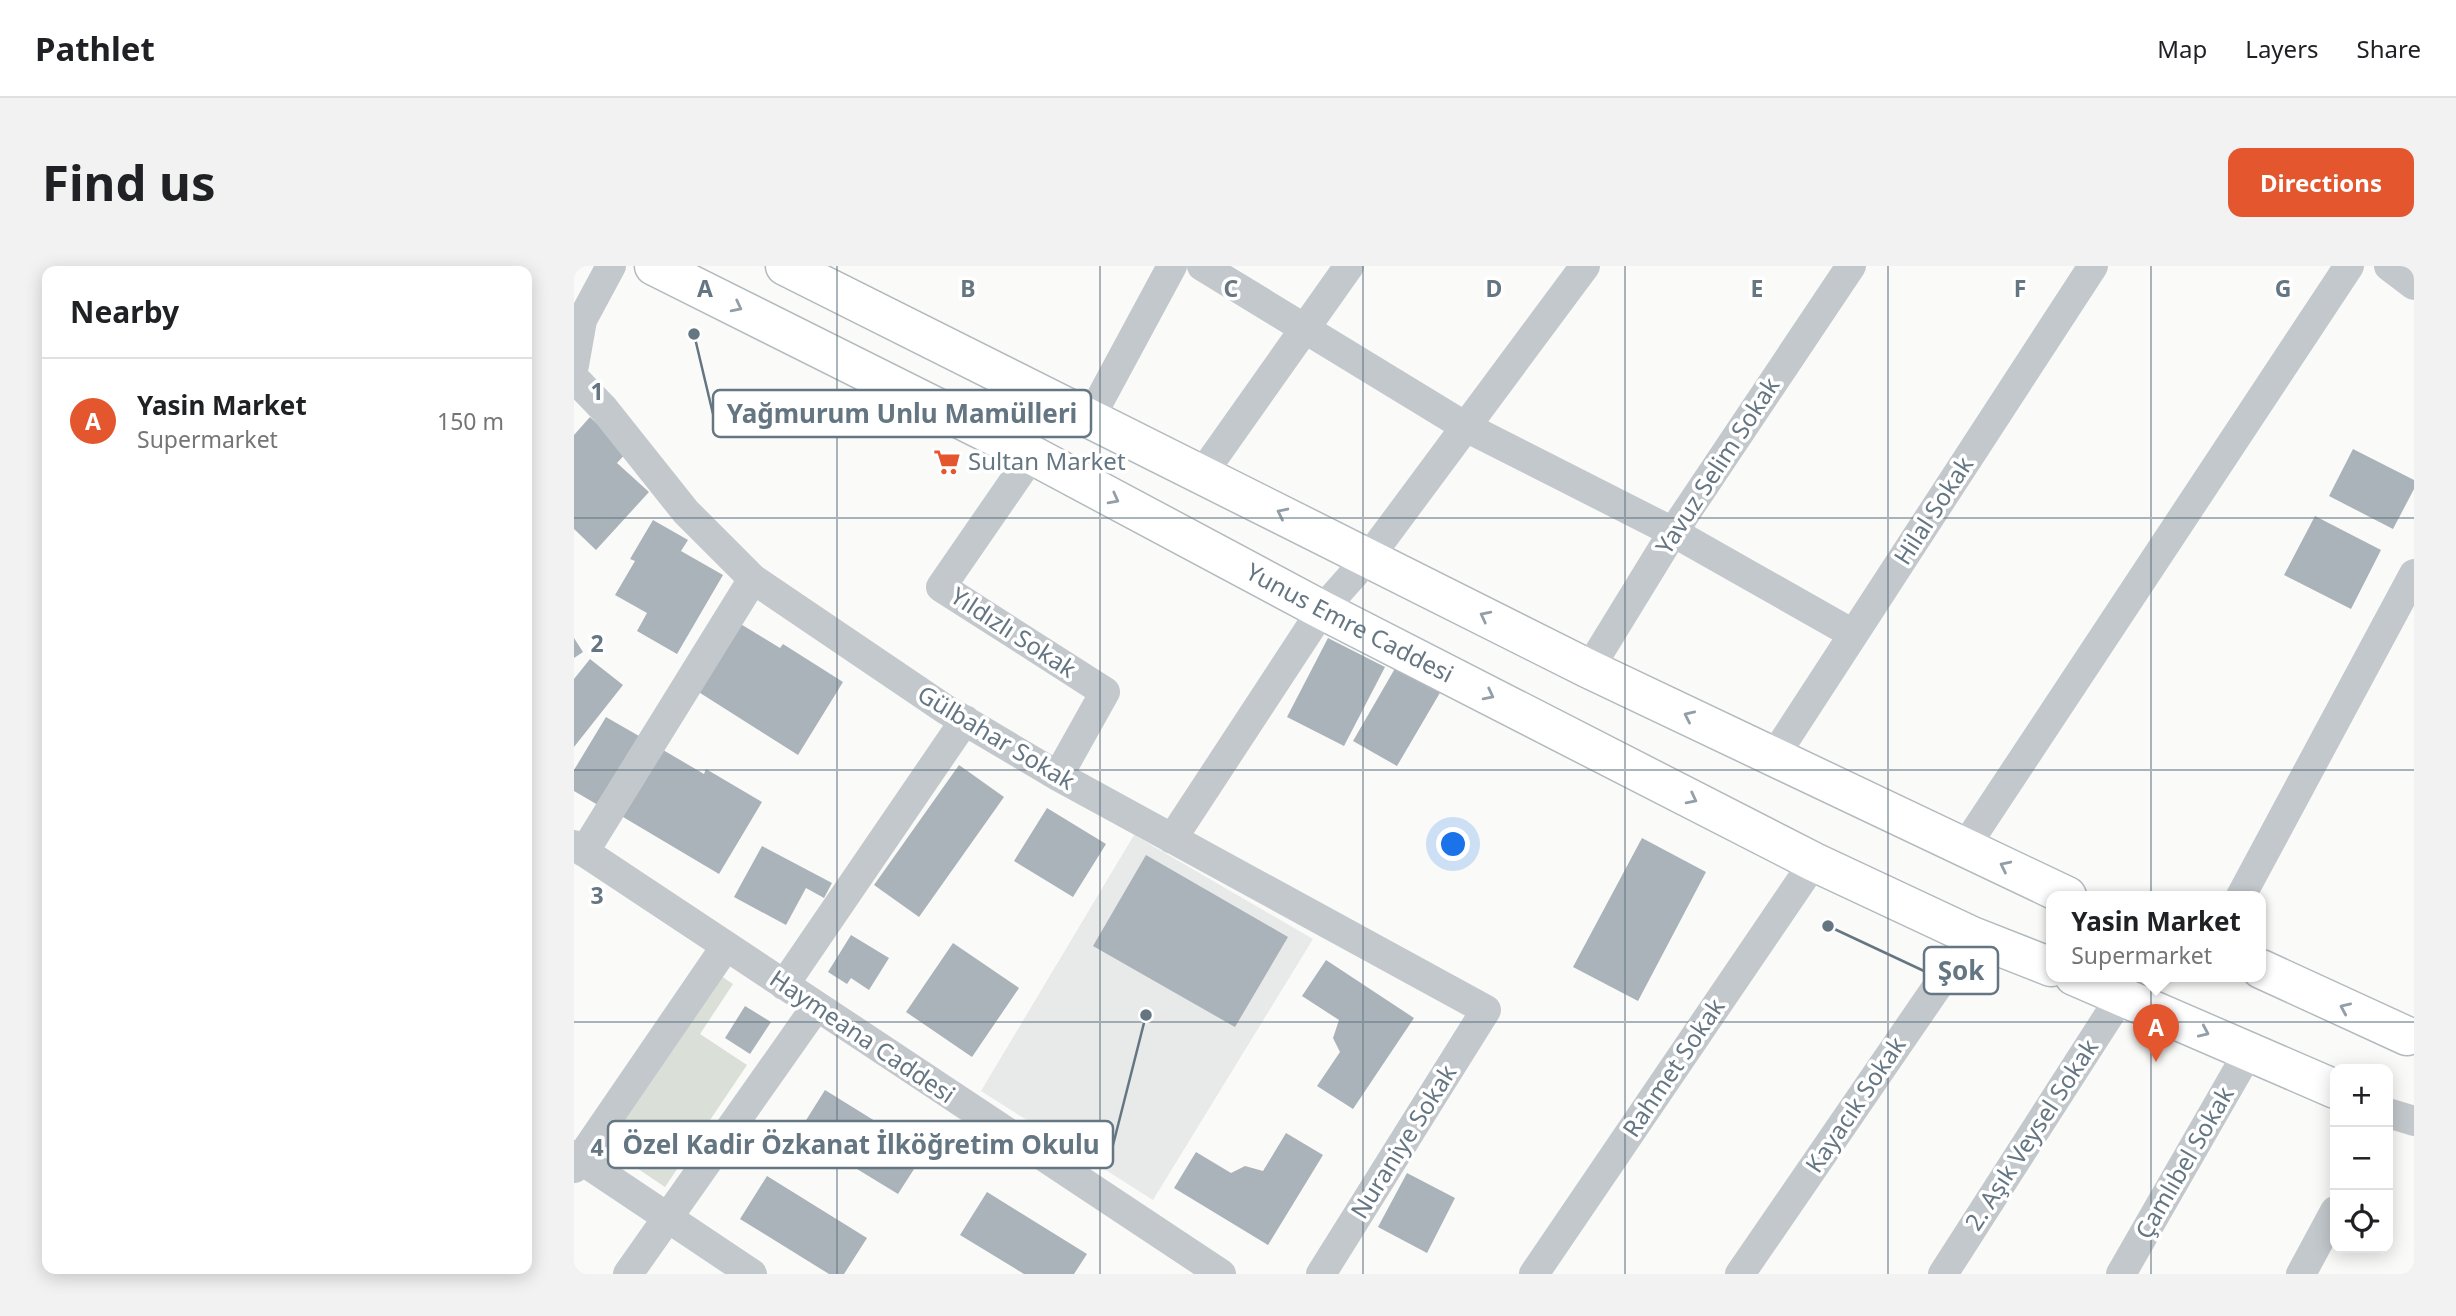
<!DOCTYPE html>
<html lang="en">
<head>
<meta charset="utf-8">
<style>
	body { margin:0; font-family:"Noto Sans",sans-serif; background:#f2f2f2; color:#202124 }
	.controls { position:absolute; right:21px; bottom:21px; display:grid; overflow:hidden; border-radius:14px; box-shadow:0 4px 18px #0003 }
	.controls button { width:63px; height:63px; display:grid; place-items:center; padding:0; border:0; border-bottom:2px solid #e0e0e0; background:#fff; color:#202124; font:35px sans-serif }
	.you { position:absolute; left:880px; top:579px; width:24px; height:24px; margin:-18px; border:5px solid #fff; border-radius:50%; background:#1a73e8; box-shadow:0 0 0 10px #1a73e833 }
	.badge { display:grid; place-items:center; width:46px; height:46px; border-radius:50%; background:#e4572e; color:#fff; font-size:23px; font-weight:700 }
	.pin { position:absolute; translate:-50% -58px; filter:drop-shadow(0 2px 4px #0008) }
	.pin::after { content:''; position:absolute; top:37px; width:24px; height:21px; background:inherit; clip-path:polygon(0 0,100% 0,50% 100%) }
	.popup { position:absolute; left:1472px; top:625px; width:220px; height:91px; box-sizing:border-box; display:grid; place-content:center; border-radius:14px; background:#fff; filter:drop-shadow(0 2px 5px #0005); font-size:23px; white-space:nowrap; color:#757577 }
	.popup b { font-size:26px; color:#202124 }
	.popup::after { content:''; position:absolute; left:50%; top:100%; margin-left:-14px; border:14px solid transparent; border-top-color:#fff }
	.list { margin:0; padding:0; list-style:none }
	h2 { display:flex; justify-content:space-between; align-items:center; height:91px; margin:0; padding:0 28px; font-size:30px }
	h2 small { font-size:23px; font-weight:400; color:#757577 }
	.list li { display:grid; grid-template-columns:46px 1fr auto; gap:21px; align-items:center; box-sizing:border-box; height:126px; padding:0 28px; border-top:2px solid #e0e0e0 }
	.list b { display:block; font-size:26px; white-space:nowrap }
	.list p { margin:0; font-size:23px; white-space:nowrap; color:#757577 }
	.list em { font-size:23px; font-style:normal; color:#757577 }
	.icon { flex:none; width:38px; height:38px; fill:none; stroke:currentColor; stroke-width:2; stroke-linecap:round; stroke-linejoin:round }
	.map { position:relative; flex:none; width:1840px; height:1008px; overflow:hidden; border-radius:14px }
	header { display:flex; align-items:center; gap:42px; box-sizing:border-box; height:98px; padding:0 35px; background:#fff; border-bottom:2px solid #e0e0e0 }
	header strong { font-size:33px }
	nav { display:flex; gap:38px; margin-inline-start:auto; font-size:24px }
	.intro { display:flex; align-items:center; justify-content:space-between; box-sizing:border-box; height:168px; padding:0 42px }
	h1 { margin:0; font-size:49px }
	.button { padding:18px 32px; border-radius:14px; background:#e4572e; color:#fff; font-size:24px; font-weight:700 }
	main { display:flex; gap:42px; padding:0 42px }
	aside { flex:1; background:#fff; border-radius:14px; box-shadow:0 4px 18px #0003 }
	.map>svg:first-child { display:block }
</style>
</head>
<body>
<header>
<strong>Pathlet</strong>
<nav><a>Map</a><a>Layers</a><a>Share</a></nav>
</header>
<div class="intro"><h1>Find us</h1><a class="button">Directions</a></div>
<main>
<aside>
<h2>Nearby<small></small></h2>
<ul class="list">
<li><span class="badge">A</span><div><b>Yasin Market</b><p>Supermarket</p></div><em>150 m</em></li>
</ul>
</aside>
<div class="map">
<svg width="1840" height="1008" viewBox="0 0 1840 1008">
	<rect width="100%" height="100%" fill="#fafaf8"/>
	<!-- built -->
	<path fill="#e8e9e9" d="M560,569L739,673L579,934L407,825Z"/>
	<!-- green -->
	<path fill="#dadfd7" d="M144,708L159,718L126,768L173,799L91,921L30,880Z"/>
	<!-- building -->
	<path fill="#aab3b9" d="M16,151L53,186L43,197L75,226L22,284L0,263V169Z
		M1779,183L1840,214V223L1819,263L1755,230Z
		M1741,250L1807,284L1777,343L1710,309Z
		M79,254L114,274L107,285L149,309L103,388L63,365L73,347L41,329L61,295L56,293Z
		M165,357L206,382L209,378L269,416L224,489L123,425Z
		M0,372L9,386L0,392Z
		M754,372L811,401L770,480L713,451Z
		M16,393L49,419L0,481V413Z
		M823,399L867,425L823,500L779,475Z
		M32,451L65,470L24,539L0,525V504Z
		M84,481L130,508L132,503L188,536L145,608L44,548Z
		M385,499L430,531L345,651L300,619Z
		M473,542L532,578L499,631L440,595Z
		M1068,572L1132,606L1064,735L999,701Z
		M188,580L258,617L250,632L232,622L212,659L160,631Z
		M572,589L714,671L661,761L519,680Z
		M277,669L315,692L295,724L277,712L273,718L254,706Z
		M379,677L445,722L398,791L332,746Z
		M752,694L840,752L779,843L743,820L766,786L759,772L765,754L728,730Z
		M171,740L197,756L176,788L151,772Z
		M251,824L351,886L324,928L224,867Z
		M712,867L749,889L694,979L600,922L622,886L657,907L671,900L689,905Z
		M833,907L881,932L853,987L804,961Z
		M193,910L293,972L270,1008H255L166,953Z
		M413,926L513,988L500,1008H450L386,969Z"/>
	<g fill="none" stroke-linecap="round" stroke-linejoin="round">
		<defs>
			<g id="secondary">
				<path id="s1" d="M80,0L458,189L748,344L1240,596L1398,670L1477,701"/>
				<path d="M211,0L1015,403L1493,630"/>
				<path d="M1687,703L1833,770"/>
				<path d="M1500,710L1761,823"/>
			</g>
		</defs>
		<!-- secondary casing -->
		<use href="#secondary" stroke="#b3babf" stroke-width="41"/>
		<!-- street -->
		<path stroke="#c3c8cc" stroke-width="30" d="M628,0L892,161L1099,266L1279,368
			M1815,0L1840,19
			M0,99L8,54L37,0
			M0,112L30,143L112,246L179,313L371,443L484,510L912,744L747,1008
			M516,152L598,0
			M458,189L367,321L531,426L484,510
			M628,208L775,0
			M1015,403L1099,266L1277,0
			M1201,489L1519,0
			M598,573L748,344L795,291L1011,0
			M0,579L647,1008
			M1391,581L1775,0
			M10,586L179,313
			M1667,630L1840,308
			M210,719L391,454
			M1814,847L1840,855
			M0,889L178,1008
			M0,902L152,680
			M54,1008L242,741
			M960,1008L1240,596
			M1166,1008L1398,670
			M1369,1008L1548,729
			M1547,1008L1675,785
			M1727,1008L1761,945"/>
		<!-- secondary -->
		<use href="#secondary" stroke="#fff" stroke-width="38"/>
	</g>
	<!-- one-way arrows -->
	<defs><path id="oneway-chevron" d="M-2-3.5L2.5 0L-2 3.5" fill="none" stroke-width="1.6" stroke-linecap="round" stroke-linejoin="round" transform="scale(1.75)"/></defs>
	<g stroke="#939fa8">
		<use href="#oneway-chevron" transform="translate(163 41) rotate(27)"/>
		<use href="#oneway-chevron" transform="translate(540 233) rotate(28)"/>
		<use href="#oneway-chevron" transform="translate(708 247) rotate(-154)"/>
		<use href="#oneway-chevron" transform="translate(911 350) rotate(-153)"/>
		<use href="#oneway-chevron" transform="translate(915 429) rotate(27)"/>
		<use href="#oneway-chevron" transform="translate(1115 450) rotate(-155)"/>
		<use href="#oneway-chevron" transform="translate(1118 533) rotate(27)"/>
		<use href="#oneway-chevron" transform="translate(1431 600) rotate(-154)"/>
		<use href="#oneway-chevron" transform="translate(1771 742) rotate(-156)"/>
		<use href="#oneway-chevron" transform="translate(1630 766) rotate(24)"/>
	</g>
	<!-- grid -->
	<path fill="none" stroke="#657683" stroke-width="2" stroke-opacity="0.55" d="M263,0V1008M526,0V1008M789,0V1008M1051,0V1008M1314,0V1008M1577,0V1008M0,252H1840M0,504H1840M0,756H1840"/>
	<!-- icons -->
	<defs>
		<symbol id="supermarket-bare" viewBox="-9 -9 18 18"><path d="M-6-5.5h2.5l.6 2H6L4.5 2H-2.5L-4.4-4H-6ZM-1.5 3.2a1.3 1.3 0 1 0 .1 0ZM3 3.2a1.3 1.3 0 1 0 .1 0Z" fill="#e4572e" stroke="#fff" stroke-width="2.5" paint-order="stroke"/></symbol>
	</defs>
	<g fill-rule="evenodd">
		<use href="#supermarket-bare" x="354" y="177" width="38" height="38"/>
	</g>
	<g text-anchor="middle" stroke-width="7" stroke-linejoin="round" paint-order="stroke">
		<!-- poi labels -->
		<g font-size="24" fill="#657683" stroke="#fff" text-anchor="start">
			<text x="394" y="204">Sultan Market</text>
		</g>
		<!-- street labels -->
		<g font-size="24" fill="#657683" stroke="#fff">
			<text transform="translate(1144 200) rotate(-57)" y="8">Yavuz Selim Sokak</text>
			<text transform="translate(1360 245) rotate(-57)" y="8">Hilal Sokak</text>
			<text dy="8" stroke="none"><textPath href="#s1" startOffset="782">Yunus Emre Caddesi</textPath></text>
			<text transform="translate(439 367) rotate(33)" y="8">Yıldızlı Sokak</text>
			<text transform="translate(422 472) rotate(31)" y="8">Gülbahar Sokak</text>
			<text transform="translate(288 771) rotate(34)" y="8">Haymeana Caddesi</text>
			<text transform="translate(1100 802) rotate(-56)" y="8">Rahmet Sokak</text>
			<text transform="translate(1282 839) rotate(-56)" y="8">Kayacık Sokak</text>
			<text transform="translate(1458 869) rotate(-57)" y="8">2. Aşık Veysel Sokak</text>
			<text transform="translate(830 876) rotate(-58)" y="8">Nuraniye Sokak</text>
			<text transform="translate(1611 897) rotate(-60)" y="8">Çamlıbel Sokak</text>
		</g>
	</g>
	<g font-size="23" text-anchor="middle" font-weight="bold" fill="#657683" stroke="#fff" stroke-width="7" stroke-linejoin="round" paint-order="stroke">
		<text x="131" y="31">A</text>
		<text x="394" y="31">B</text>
		<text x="657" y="31">C</text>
		<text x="920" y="31">D</text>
		<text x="1183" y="31">E</text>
		<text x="1446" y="31">F</text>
		<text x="1709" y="31">G</text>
		<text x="23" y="134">1</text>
		<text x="23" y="386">2</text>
		<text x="23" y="638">3</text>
		<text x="23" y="890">4</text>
	</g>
	<!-- callouts -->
	<path fill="none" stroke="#657683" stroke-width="2.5" d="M120 68L139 148M1254 660L1350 705M572 749L539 879"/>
	<g fill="#657683" stroke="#fff" stroke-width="2.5">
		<circle cx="120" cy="68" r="7"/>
		<circle cx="1254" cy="660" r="7"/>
		<circle cx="572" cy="749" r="7"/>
	</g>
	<g fill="#fff" stroke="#657683" stroke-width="2.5">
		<rect x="139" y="124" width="378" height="47" rx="7"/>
		<rect x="1350" y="681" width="74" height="47" rx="7"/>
		<rect x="34" y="855" width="505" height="47" rx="7"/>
	</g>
	<g font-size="26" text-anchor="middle" font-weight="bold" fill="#657683">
		<text x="328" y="157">Yağmurum Unlu Mamülleri</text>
		<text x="1387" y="714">Şok</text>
		<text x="287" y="888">Özel Kadir Özkanat İlköğretim Okulu</text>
	</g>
</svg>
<div class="controls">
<button>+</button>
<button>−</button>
<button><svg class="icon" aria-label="locate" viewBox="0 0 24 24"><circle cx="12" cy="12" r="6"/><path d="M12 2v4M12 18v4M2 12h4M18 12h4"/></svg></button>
</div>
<div class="you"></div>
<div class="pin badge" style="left:1582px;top:796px">A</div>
<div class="popup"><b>Yasin Market</b>Supermarket</div>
</div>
</main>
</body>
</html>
